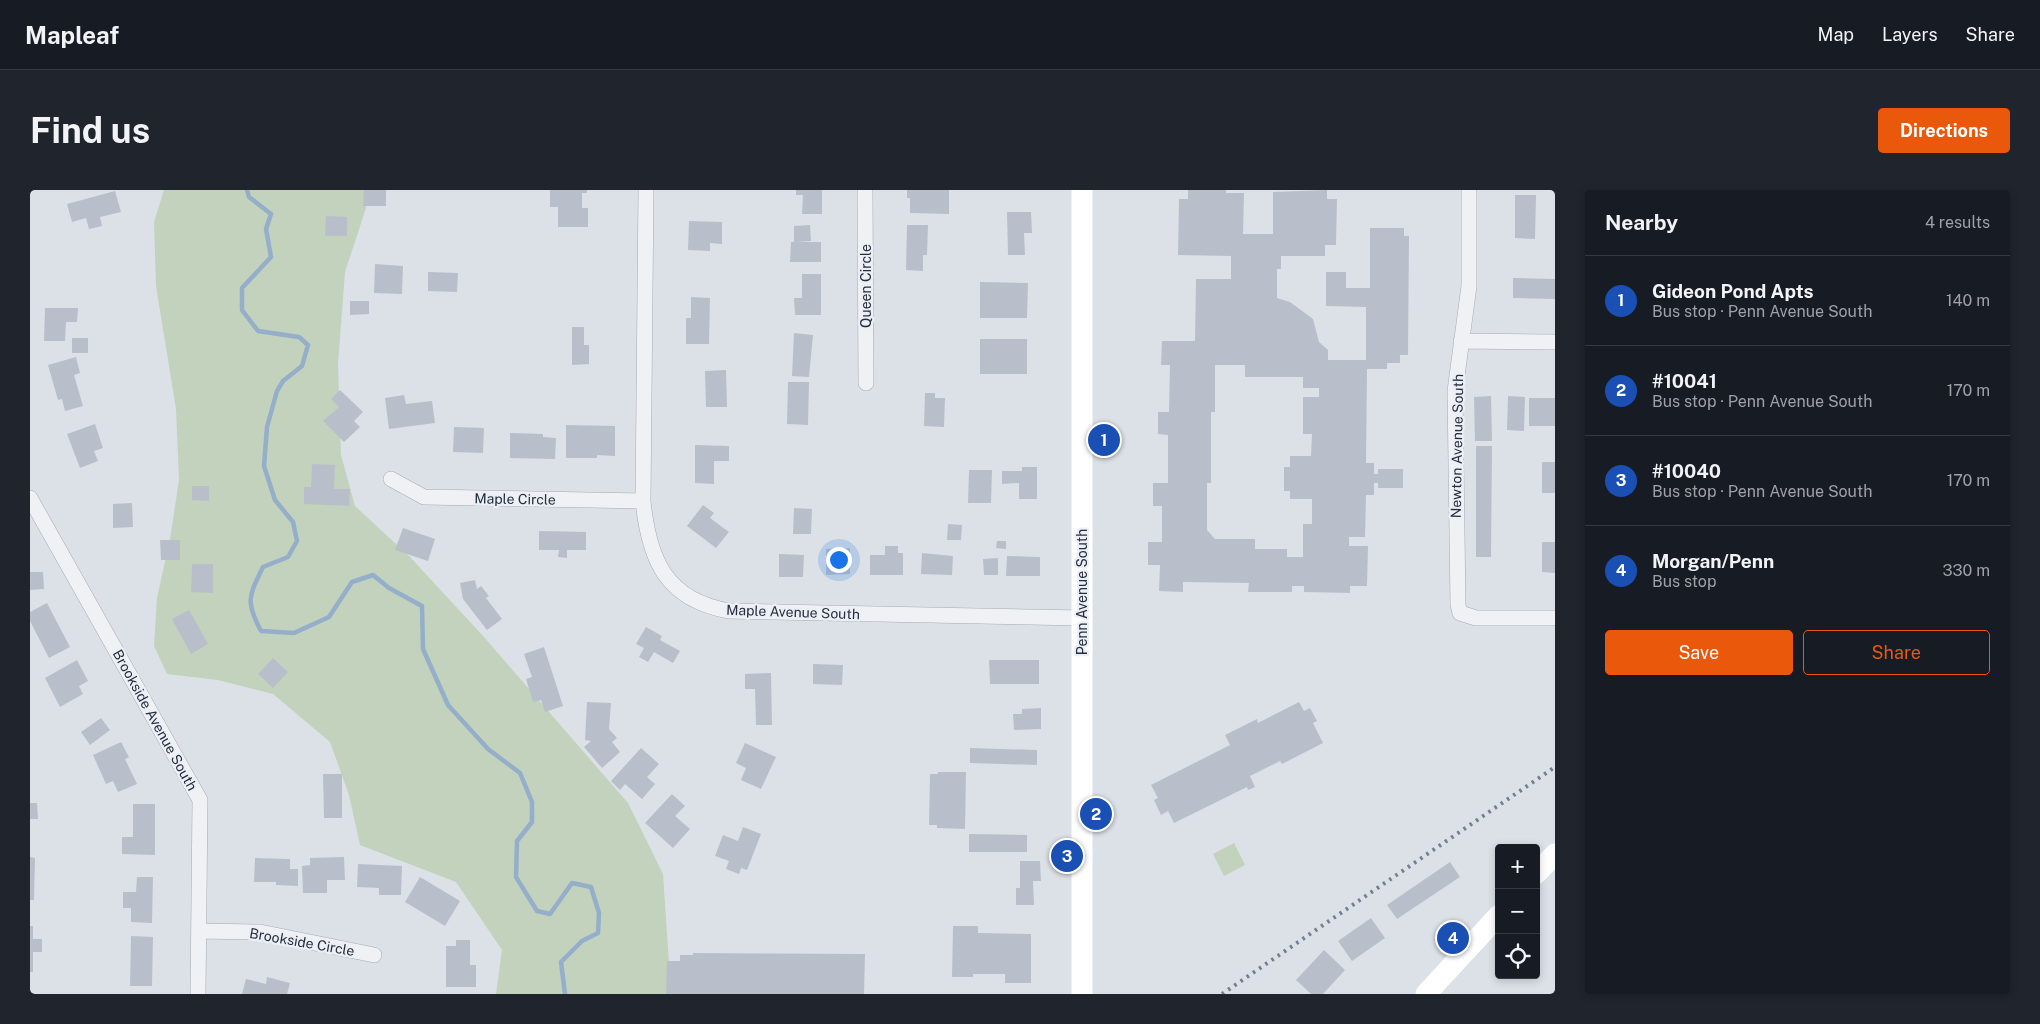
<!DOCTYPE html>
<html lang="en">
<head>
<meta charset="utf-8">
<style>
	body { margin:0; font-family:"Public Sans",sans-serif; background:#20242c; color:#f1f3f6 }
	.controls { position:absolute; right:15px; bottom:15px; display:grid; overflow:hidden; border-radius:5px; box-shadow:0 2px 8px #0003 }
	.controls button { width:45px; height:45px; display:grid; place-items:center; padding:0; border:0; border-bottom:1px solid #363941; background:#171b24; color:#f1f3f6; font:25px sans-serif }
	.you { position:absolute; left:808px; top:369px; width:18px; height:18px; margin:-12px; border:4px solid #fff; border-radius:50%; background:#1a73e8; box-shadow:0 0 0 8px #1a73e833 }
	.badge { display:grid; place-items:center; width:32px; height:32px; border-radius:50%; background:#ea580c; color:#fff; font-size:16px; font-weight:700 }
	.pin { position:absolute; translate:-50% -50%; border:2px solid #fff; box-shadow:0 1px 5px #0006 }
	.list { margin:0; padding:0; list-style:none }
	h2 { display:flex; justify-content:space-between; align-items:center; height:65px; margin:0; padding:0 20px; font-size:21px }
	h2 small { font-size:16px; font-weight:400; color:#9ea1a6 }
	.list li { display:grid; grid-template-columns:32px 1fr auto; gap:15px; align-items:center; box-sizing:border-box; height:90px; padding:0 20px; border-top:1px solid #363941 }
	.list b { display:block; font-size:19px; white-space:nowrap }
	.list p { margin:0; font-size:16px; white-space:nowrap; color:#9ea1a6 }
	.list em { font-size:16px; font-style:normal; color:#9ea1a6 }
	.actions { display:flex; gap:10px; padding:15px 20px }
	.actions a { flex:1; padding:11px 0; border:1px solid #ea580c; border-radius:5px; text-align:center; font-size:18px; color:#ea580c }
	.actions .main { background:#ea580c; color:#fff }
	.icon { flex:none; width:28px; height:28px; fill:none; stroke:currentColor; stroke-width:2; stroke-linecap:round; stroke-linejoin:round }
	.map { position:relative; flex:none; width:1525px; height:804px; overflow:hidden; border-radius:5px }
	header { display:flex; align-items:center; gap:30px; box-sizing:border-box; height:70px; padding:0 25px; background:#171b24; border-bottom:1px solid #363941 }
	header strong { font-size:24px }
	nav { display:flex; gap:28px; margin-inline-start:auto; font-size:18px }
	.intro { display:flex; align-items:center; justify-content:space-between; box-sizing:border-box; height:120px; padding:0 30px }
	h1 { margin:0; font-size:35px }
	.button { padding:12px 22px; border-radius:5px; background:#ea580c; color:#fff; font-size:18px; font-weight:700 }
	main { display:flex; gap:30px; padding:0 30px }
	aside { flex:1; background:#171b24; border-radius:5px; box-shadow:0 2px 8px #0003 }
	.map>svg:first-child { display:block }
</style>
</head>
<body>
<header>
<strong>Mapleaf</strong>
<nav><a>Map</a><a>Layers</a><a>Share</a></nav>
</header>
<div class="intro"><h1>Find us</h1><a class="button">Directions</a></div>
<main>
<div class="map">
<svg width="1525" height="804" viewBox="0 0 1525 804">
	<rect width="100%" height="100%" fill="#dce1e7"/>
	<!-- green -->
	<path fill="#c2d2bd" d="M134,0H338L336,18L315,82L308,174L311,265L325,316L380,367L454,447L598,613L633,684L641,804H466L472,760L426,692L330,655L319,605L300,552L243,504L188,490L137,484L124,456L127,408L140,349L149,290L146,219L126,96L124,32Z
		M1204,653L1215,675L1194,686L1183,664Z"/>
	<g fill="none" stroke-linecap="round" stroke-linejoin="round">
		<!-- stream -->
		<path stroke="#95aeca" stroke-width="4.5" d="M217,0L219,7L241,24L236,39L241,67L212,98V120L228,141L269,147L278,155L272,176L253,191L247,201L237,237L234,276L245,310L263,332L267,351L258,367L233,377C219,406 215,411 231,441L264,443L299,427L322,392L343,385L359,398L392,416L393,459L418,515L458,559L490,583L502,612V632L487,651L486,687L507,721L520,724L542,693L561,697L569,723L568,743L552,751L531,772L535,804"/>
	</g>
	<!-- building -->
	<path fill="#b9bfca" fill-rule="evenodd" d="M334,0H356V16H333Z
		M520,0H557V3H552V18H558V37H528V17H520Z
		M766,0H792V24H772L773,5H766Z
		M877,0H919V24L880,23V8H877Z
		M1158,0H1196V3H1214L1213,44H1243V2L1297,0V9H1307L1306,55H1295V66H1251V79H1247V108L1260,112L1283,129L1289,152L1298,160V170H1336V117L1296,116V82H1316V98H1340V38H1374V46H1379L1378,165H1370V173H1357V179H1337L1336,273H1344V284H1348V279H1373V298H1348V293H1344V305H1336L1335,347H1319V356H1338L1337,396H1320V403L1274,402V396H1262V402H1218L1219,393L1153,392V402L1129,401L1130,375H1118V352H1132V316H1123V293H1138V245L1128,244V222H1139L1140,175H1131L1132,151H1165L1166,89H1201V66L1148,65L1149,9H1158ZM1185,175H1215V187H1273V198H1289V207H1273V244H1282L1281,266H1260V277H1254V301H1260V309H1282V334H1273V367H1257V359H1225V349H1185L1177,340V293H1181V222H1185Z
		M85,1L91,22L70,27L72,36L59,39L56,28L42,32L37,14Z
		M1485,5H1506L1505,49L1485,48Z
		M977,22H1001L1002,43H994L995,65H978Z
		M296,26L317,27V46H295Z
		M659,31L692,32V54L680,53V61L658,60Z
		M780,35L781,51L767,52H791V72H760L761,52H764V36Z
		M877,35H898L897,65H893V81L876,80Z
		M345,74L373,76L372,104L344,103Z
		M398,82L428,83L427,102L398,101Z
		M772,84H791V125H765L764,108H772Z
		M1483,88L1525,89V109L1483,108Z
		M950,92L998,93L997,128H950Z
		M661,107L680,108L679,154H656V128H661Z
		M320,111H339V124L320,125Z
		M15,118H48L47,132H36L35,151H14Z
		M542,137H554V155H559V174L542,175Z
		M764,143L783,145L779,187L762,186Z
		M42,148H58V163H42Z
		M950,149H997V184H950Z
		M46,167L50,183L44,185L53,216L35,221L32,209L28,210L18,175Z
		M696,180L697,217H676L675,181Z
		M758,192H779L778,235L757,234Z
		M310,200L333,222L324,231L330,237L314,252L293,231L309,217L301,209Z
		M895,203H905V208H915L914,237L894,236Z
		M374,205L376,214L402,211L405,233L359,239L355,208Z
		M1461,206L1462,251H1445L1444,207Z
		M1478,206L1495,207L1494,241L1477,240Z
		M1499,208H1525V236H1499Z
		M65,234L73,258L64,261L68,271L50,278L37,244Z
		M536,235L585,236V266L567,265V268H536Z
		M424,237L454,238L453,263L423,262Z
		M480,243L513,244V247L526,248L525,269L480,268Z
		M665,255L699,256V271H684V294L665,293Z
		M1446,256H1462L1461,367H1446Z
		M1512,272H1525V303H1512Z
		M282,274L305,275L304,299H320L319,316L274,314V297H281Z
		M992,277H1007V309H989V293L972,294V281H992Z
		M939,280H962L961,313H938Z
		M162,296H179V311L162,310Z
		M102,313L103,337L83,338V314Z
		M673,315L684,323L680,328L699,342L686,358L657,336Z
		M764,318L782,319L781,344H763Z
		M918,334L932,335L931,350H917Z
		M373,338L405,349L398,371L365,360Z
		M509,341L556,342V360H537V368L528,367L529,360H509Z
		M130,350H150V370H131Z
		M967,351H976V359L966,358Z
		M1512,352H1525V383L1512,382Z
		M855,356H868V363H873V385H840V365H855Z
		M820,358V384L796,385V359Z
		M892,363L923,366L922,385L891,384Z
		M749,364L774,365L773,387H749Z
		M977,366L1010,367V386H976Z
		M968,368V385H954L953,369Z
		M162,374H183V403L161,402Z
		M0,382H13L14,399L0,400Z
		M445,390L447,399L451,396L459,406L456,408L472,429L457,440L433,409L430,393Z
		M17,413L40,457L19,468L0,431V422Z
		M159,420L178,454L161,464L142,429Z
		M616,437L632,446L630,450L650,461L643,473L624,462L618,472L609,467L614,458L606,454Z
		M514,457L533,516L515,522L511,510L503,512L496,489L502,487L494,464Z
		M243,468L258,482L243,498L228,484Z
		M47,470L58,491L49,496L53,504L30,517L15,488Z
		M959,470H1009V494H960Z
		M783,474L813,475L812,495L783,494Z
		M741,483L742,535H726L725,499H715V484Z
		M557,512L581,513L579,539L587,548L582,552L590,562L572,578L554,557L561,551L555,550Z
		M1269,512L1274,521L1280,518L1287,531L1283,533L1293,553L1252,574L1250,571L1220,586L1225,597L1218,600L1217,597L1144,633L1138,621L1131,625L1124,610L1128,608L1121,595L1200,555L1195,545L1227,529L1228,533Z
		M1011,518V539L984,540L983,524H992V519Z
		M71,528L80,540L60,555L51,542Z
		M91,552L99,567L95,569L107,594L88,602L83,591L76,594L63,565Z
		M715,553L746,567L731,599L711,590L716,578L706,573Z
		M611,558L629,574L617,587L625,594L612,609L595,594L590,600L581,591Z
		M940,558L1007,560V575L940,573Z
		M908,582H936L935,639L907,638V635H899L900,584H908Z
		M293,584H312V628H294Z
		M642,604L655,616L645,626L660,639L643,658L615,633Z
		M0,613H7L8,629H0Z
		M103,614H125V665L92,664V647H103Z
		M713,637L731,644L717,680L711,678L709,684L696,679L699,671L685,666L693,645L708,651Z
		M939,644L997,645V662H939Z
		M0,667L5,668L4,710H0Z
		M314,667L315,690H297V703H273L272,676L280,675V668Z
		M225,668L260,669V679H268V696L246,695V692H224Z
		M990,671H1010L1011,691H1003L1004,715H986V698H990Z
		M1420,672L1430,687L1367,729L1357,715Z
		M328,674L372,676L371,705H349V698L327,697Z
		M107,687H123L122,733L101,732V718H93V702H106Z
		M390,687L430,711L415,736L375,712Z
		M1341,728L1355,748L1322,771L1308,751Z
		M0,736H3V749H12V762H3V782H0Z
		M923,736H948V743L1001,744V793H975V784H943V787H922Z
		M101,746L123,747L122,796H100Z
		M426,750H440V775H446V797H416V756H426Z
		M1294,760L1315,780L1293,804H1281L1266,790Z
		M663,763L835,764L834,804H636L637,771H650V765H663Z
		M237,787L260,793L257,804H212L216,789L236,794Z"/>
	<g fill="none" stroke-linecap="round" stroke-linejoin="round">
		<defs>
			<path id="minor" d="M616,0L613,311C619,370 636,410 699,421L1052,428
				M835,0L836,193
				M1439,0V96L1425,201L1428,415L1430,423L1446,428H1525
				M1431,151L1525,152
				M361,289L394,307L613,311
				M0,308L170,610L168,804
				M169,741L230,742L344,765"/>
		</defs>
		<!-- minor casing -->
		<use href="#minor" stroke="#a5abb4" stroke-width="16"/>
		<!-- minor -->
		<use href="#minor" stroke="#eff1f5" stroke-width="15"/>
		<!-- secondary -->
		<path stroke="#fff" stroke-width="21" d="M1052,0V804
			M1506,684L1525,664
			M1396,804L1469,725"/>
		<!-- rail -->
		<path stroke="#757f91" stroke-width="4" stroke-dasharray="2.5 5" stroke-linecap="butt" d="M1192,804L1525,577"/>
	</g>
	<g text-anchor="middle" stroke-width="4.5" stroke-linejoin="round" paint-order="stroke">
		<!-- street labels -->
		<g font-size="14" fill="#252e3e" stroke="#eceff5">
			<text transform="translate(836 96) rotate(-90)" y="5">Queen Circle</text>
			<text transform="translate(1427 256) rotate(-89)" y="5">Newton Avenue South</text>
			<text transform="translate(485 309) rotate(1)" y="5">Maple Circle</text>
			<text transform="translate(1052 402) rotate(-90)" y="5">Penn Avenue South</text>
			<text transform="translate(763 422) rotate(2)" y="5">Maple Avenue South</text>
			<text transform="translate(125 530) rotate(61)" y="5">Brookside Avenue South</text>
			<text transform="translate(272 752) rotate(10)" y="5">Brookside Circle</text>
		</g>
	</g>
</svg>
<div class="controls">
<button>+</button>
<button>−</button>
<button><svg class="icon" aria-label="locate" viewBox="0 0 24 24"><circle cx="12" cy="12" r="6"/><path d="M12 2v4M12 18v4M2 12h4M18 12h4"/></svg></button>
</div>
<div class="you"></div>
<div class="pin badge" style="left:1074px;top:250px;background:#1a4fb4">1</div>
<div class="pin badge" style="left:1066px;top:624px;background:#1a4fb4">2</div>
<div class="pin badge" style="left:1037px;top:666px;background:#1a4fb4">3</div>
<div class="pin badge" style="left:1423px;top:748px;background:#1a4fb4">4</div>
</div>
<aside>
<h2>Nearby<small>4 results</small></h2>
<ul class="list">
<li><span class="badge" style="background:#1a4fb4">1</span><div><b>Gideon Pond Apts</b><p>Bus stop · Penn Avenue South</p></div><em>140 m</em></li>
<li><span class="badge" style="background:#1a4fb4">2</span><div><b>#10041</b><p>Bus stop · Penn Avenue South</p></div><em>170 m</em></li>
<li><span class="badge" style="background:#1a4fb4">3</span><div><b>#10040</b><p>Bus stop · Penn Avenue South</p></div><em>170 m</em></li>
<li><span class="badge" style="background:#1a4fb4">4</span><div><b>Morgan/Penn</b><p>Bus stop</p></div><em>330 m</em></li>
</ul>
<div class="actions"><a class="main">Save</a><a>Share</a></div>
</aside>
</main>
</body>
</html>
